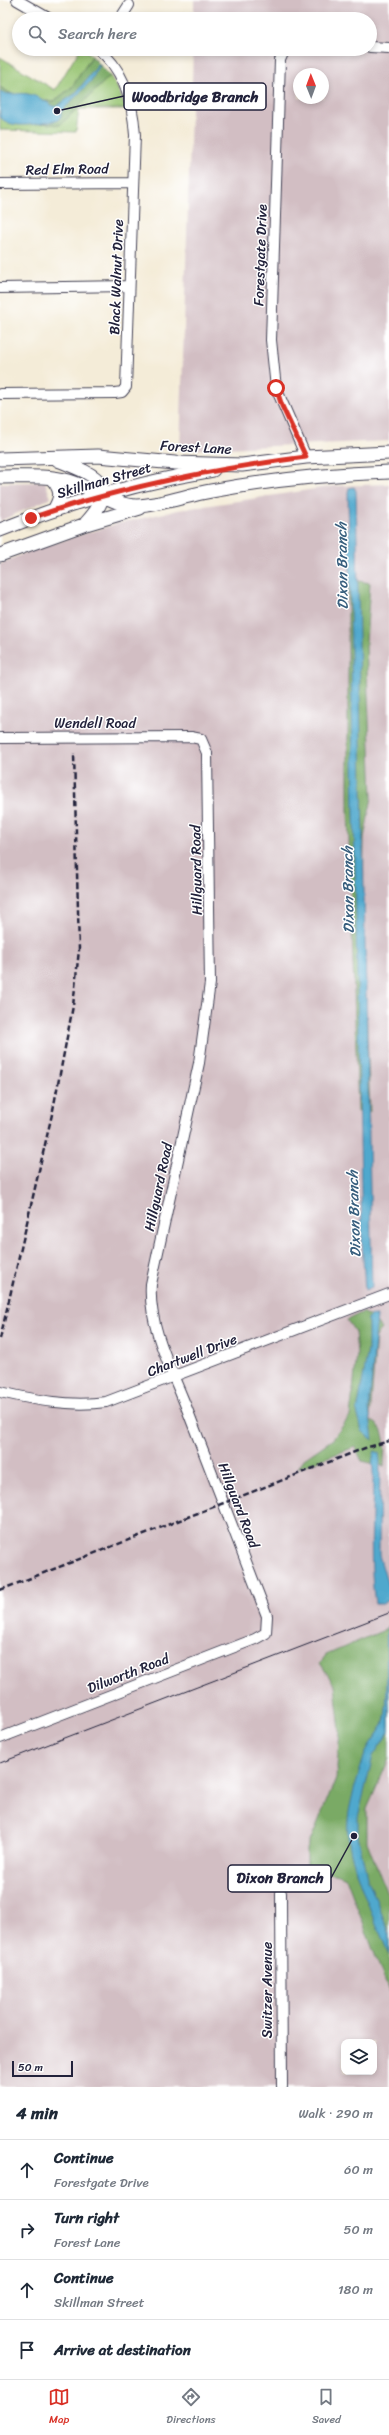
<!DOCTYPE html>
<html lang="en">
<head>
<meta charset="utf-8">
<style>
	body { margin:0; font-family:Sriracha,sans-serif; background:#f6f6f7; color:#1f2937 }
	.controls { position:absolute; right:12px; bottom:12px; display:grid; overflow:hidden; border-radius:8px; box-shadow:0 2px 6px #0003 }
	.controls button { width:36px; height:36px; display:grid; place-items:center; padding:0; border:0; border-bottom:1px solid #e0e1e3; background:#fff; color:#1f2937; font:20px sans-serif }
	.compass { position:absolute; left:293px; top:68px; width:36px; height:36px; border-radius:50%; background:#fff; box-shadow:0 2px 6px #0003; rotate:359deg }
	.scale { position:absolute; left:12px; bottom:10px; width:61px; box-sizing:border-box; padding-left:4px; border:2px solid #22223b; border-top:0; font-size:11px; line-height:14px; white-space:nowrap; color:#22223b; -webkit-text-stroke:3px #fff; paint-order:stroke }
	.stop { position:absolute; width:12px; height:12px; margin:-9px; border:3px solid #d93025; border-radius:50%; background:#fff }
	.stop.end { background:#d93025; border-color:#fff; box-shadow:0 1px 4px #0008 }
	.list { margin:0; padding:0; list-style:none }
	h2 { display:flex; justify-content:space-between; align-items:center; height:52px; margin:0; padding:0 16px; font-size:17px }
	h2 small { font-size:13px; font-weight:400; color:#747a83 }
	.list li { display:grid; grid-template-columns:26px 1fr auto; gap:12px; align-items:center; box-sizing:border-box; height:60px; padding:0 16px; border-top:1px solid #e0e1e3 }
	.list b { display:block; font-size:15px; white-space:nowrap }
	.list p { margin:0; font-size:13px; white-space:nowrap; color:#747a83 }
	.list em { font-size:13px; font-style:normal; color:#747a83 }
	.icon { flex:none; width:22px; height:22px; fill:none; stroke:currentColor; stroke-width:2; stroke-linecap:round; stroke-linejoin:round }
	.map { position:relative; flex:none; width:389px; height:2087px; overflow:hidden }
	.search { position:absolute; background:#fff; box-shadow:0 2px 6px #0003; left:12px; right:12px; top:12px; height:44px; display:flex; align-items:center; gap:10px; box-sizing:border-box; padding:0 14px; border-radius:22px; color:#747a83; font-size:15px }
	.sheet { height:292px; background:#fff }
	nav { display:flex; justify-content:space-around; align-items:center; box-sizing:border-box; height:56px; border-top:1px solid #e0e1e3; background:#fff; font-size:11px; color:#747a83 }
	nav a { display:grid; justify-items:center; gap:2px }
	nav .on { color:#d93025 }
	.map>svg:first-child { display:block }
</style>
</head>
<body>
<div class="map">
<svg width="389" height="2087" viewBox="0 0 389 2087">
	<rect width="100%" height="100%" fill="#fff"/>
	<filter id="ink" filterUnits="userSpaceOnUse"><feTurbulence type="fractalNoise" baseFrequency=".025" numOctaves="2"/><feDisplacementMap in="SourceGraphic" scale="8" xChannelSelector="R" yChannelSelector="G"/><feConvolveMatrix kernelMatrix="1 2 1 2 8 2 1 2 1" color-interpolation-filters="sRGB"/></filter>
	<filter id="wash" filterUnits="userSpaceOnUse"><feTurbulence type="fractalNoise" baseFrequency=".012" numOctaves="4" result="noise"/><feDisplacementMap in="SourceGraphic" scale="16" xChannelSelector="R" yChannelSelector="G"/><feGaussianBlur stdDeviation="0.9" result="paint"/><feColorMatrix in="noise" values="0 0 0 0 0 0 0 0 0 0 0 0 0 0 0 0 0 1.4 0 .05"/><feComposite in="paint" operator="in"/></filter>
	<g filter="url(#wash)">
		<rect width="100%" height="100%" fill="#f4ecd8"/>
		<!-- industrial -->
		<path fill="#d2bec3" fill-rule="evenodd" d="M194,0H389V441L180,450L193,49H370V19H194ZM299,74H323V98H299Z
			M45,482L51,498L0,521V483Z
			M389,484V2087H0V564L27,552L116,524L178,510L335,486ZM344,2042H374V2072H344Z"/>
		<!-- green -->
		<path fill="#99c573" stroke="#5e7457" d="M80,49H84L92,56L72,87L53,102L15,96L0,87V57L55,90Z
			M110,76L118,89L126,109H79L76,132L0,130V116L4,119L60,125Z"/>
		<!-- forest -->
		<path fill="#7aaa65" stroke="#4e6650" d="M92,56L110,76L60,125L3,119L0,116V87L15,96L53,102L72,87Z
			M348,579L370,583L366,643L372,797L364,838L363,920L370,1112H358L348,810Z
			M363,1312L374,1319L382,1329L376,1336L370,1420C389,1428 384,1449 384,1466L362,1461L355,1447L298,1468L304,1459L333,1439L350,1416L357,1354L355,1332L347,1320Z
			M389,1628V1759L367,1809V1842L389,1898V1992L346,1878C333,1871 319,1875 307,1867V1849L336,1778L340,1731L335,1686L320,1663L326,1655Z"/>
		<!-- water -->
		<path fill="#50a8cd" stroke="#396584" d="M98,65H100L91,81L61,112V117L56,121C40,123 12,131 0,117V91C10,97 18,92 28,94C39,96 46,102 55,107L75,94Z
			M354,487L356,491L372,1288L365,1291L362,1242L348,492L349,488Z
			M371,1315L377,1316L369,1408L373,1440L362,1431L357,1412L368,1350V1318Z
			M375,1451L379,1453L380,1461L379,1555L389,1589V1599L383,1604H375C369,1563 372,1523 373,1481C374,1470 370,1461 375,1451Z
			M387,1627L389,1628V1732L373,1756L358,1817V1836L367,1877L389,1932V1955C374,1917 354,1878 348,1837C345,1812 357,1781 364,1757C368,1742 382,1733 385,1718C389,1688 385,1657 387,1627Z"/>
	</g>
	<g filter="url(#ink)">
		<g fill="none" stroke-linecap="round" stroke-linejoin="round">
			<defs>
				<path id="minor" d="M17,0L50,19
					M120,19L129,5
					M370,47L389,48
					M285,49L280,60L271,340L276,388L306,457
					M0,184L133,183
					M0,288L129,286
					M0,394L115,393L122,392L126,387L135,135C133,104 124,69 98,49
					M0,738L191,737L201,739L207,753L210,983L199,1063L151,1284C148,1327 172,1370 187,1409C213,1478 240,1547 267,1616L266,1633L255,1639L0,1738
					M0,1392C36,1400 69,1407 106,1402L389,1294
					M281,1893L282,2087"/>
				<path id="major" d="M0,459L98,456L175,463L242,465L306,457L389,453
					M58,460C95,475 122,484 86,523
					M0,477C23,477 47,475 69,481C91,487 114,506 137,506C162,505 187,495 211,491C270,480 330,474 389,472
					M51,478C62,489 62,497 54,510
					M0,530C68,503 141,482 213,470
					M0,555L86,524L140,508"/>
			</defs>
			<!-- minor casing -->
			<use href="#minor" stroke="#424053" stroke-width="12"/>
			<!-- major casing -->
			<use href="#major" stroke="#424053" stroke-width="15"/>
			<!-- minor -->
			<use href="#minor" stroke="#fff" stroke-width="10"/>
			<!-- major -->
			<use href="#major" stroke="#fff" stroke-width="13"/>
			<!-- tram -->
			<path stroke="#22223b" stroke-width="1" d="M0,1763L389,1613"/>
			<!-- rail -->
			<path stroke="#22223b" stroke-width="2.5" stroke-dasharray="6 3" stroke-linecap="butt" d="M0,1339L53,1110L73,1006L79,950L74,753
				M0,1590L365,1448L389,1441"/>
		</g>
	</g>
	<g fill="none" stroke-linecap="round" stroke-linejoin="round" filter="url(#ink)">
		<!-- route -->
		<path stroke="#d93025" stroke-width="5" d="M31,518C121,487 212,469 306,457L282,406L276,388"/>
	</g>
	<g text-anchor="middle" stroke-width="3" stroke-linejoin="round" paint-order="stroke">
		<!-- street labels -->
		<g font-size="14" fill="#22223b" stroke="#fff">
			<text transform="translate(67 169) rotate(-1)" y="5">Red Elm Road</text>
			<text transform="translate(260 255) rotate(-88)" y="5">Forestgate Drive</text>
			<text transform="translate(116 277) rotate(-88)" y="5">Black Walnut Drive</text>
			<text transform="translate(196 447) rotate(3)" y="5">Forest Lane</text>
			<text transform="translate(104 480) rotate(-16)" y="5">Skillman Street</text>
			<text x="95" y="728">Wendell Road</text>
			<text transform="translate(196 870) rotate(-91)" y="5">Hillguard Road</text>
			<text transform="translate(158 1187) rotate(-78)" y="5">Hillguard Road</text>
			<text transform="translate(192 1355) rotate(-21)" y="5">Chartwell Drive</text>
			<text transform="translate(239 1505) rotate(69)" y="5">Hillguard Road</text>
			<text transform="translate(128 1673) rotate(-21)" y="5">Dilworth Road</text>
			<text transform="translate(267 1990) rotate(-90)" y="5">Switzer Avenue</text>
		</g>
		<!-- water labels -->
		<g font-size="15" font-style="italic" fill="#375e7d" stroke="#fff">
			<text transform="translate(342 566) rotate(-91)" y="5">Dixon Branch</text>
			<text transform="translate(348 890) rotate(-91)" y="5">Dixon Branch</text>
			<text transform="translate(354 1214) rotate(-92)" y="5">Dixon Branch</text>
		</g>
	</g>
	<!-- callouts -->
	<path fill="none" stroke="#22223b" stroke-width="1.5" d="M57 111L124 96M354 1836L331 1878"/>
	<g fill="#22223b" stroke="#fff" stroke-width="1.5">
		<circle cx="57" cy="111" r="4"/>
		<circle cx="354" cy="1836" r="4"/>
	</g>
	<g fill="#fff" stroke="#22223b" stroke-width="1.5">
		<rect x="124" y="83" width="142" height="27" rx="4"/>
		<rect x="228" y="1865" width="103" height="27" rx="4"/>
	</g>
	<g font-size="15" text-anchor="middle" font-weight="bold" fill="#22223b">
		<text x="195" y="102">Woodbridge Branch</text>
		<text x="280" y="1883">Dixon Branch</text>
	</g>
</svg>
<div class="controls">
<button><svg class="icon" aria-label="layers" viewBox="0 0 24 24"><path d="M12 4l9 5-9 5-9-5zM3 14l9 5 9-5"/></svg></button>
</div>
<svg class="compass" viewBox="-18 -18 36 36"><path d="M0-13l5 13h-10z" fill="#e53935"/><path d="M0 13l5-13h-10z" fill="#747a83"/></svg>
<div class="scale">50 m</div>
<div class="stop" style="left:276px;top:388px"></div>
<div class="stop end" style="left:31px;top:518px"></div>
<div class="search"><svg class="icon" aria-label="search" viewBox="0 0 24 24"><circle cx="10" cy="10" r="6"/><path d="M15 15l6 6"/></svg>Search here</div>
</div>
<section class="sheet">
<h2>4 min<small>Walk · 290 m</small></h2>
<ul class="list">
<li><svg class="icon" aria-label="ahead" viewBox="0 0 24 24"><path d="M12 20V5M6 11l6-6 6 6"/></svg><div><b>Continue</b><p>Forestgate Drive</p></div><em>60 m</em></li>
<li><svg class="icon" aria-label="right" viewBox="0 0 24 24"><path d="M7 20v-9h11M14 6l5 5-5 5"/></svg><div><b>Turn right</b><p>Forest Lane</p></div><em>50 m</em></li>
<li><svg class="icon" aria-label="ahead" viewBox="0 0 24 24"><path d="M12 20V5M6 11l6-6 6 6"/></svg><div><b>Continue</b><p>Skillman Street</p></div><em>180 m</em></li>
<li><svg class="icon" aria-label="arrive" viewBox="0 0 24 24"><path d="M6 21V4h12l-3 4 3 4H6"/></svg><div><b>Arrive at destination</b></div></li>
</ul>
</section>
<nav>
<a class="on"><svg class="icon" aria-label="map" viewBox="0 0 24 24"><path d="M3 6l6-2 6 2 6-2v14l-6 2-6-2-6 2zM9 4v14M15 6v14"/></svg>Map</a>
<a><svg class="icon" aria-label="directions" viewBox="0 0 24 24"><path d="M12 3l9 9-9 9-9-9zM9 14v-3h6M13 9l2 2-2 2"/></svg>Directions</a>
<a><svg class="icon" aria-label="saved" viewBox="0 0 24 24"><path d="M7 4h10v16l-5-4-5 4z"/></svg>Saved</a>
</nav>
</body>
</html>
